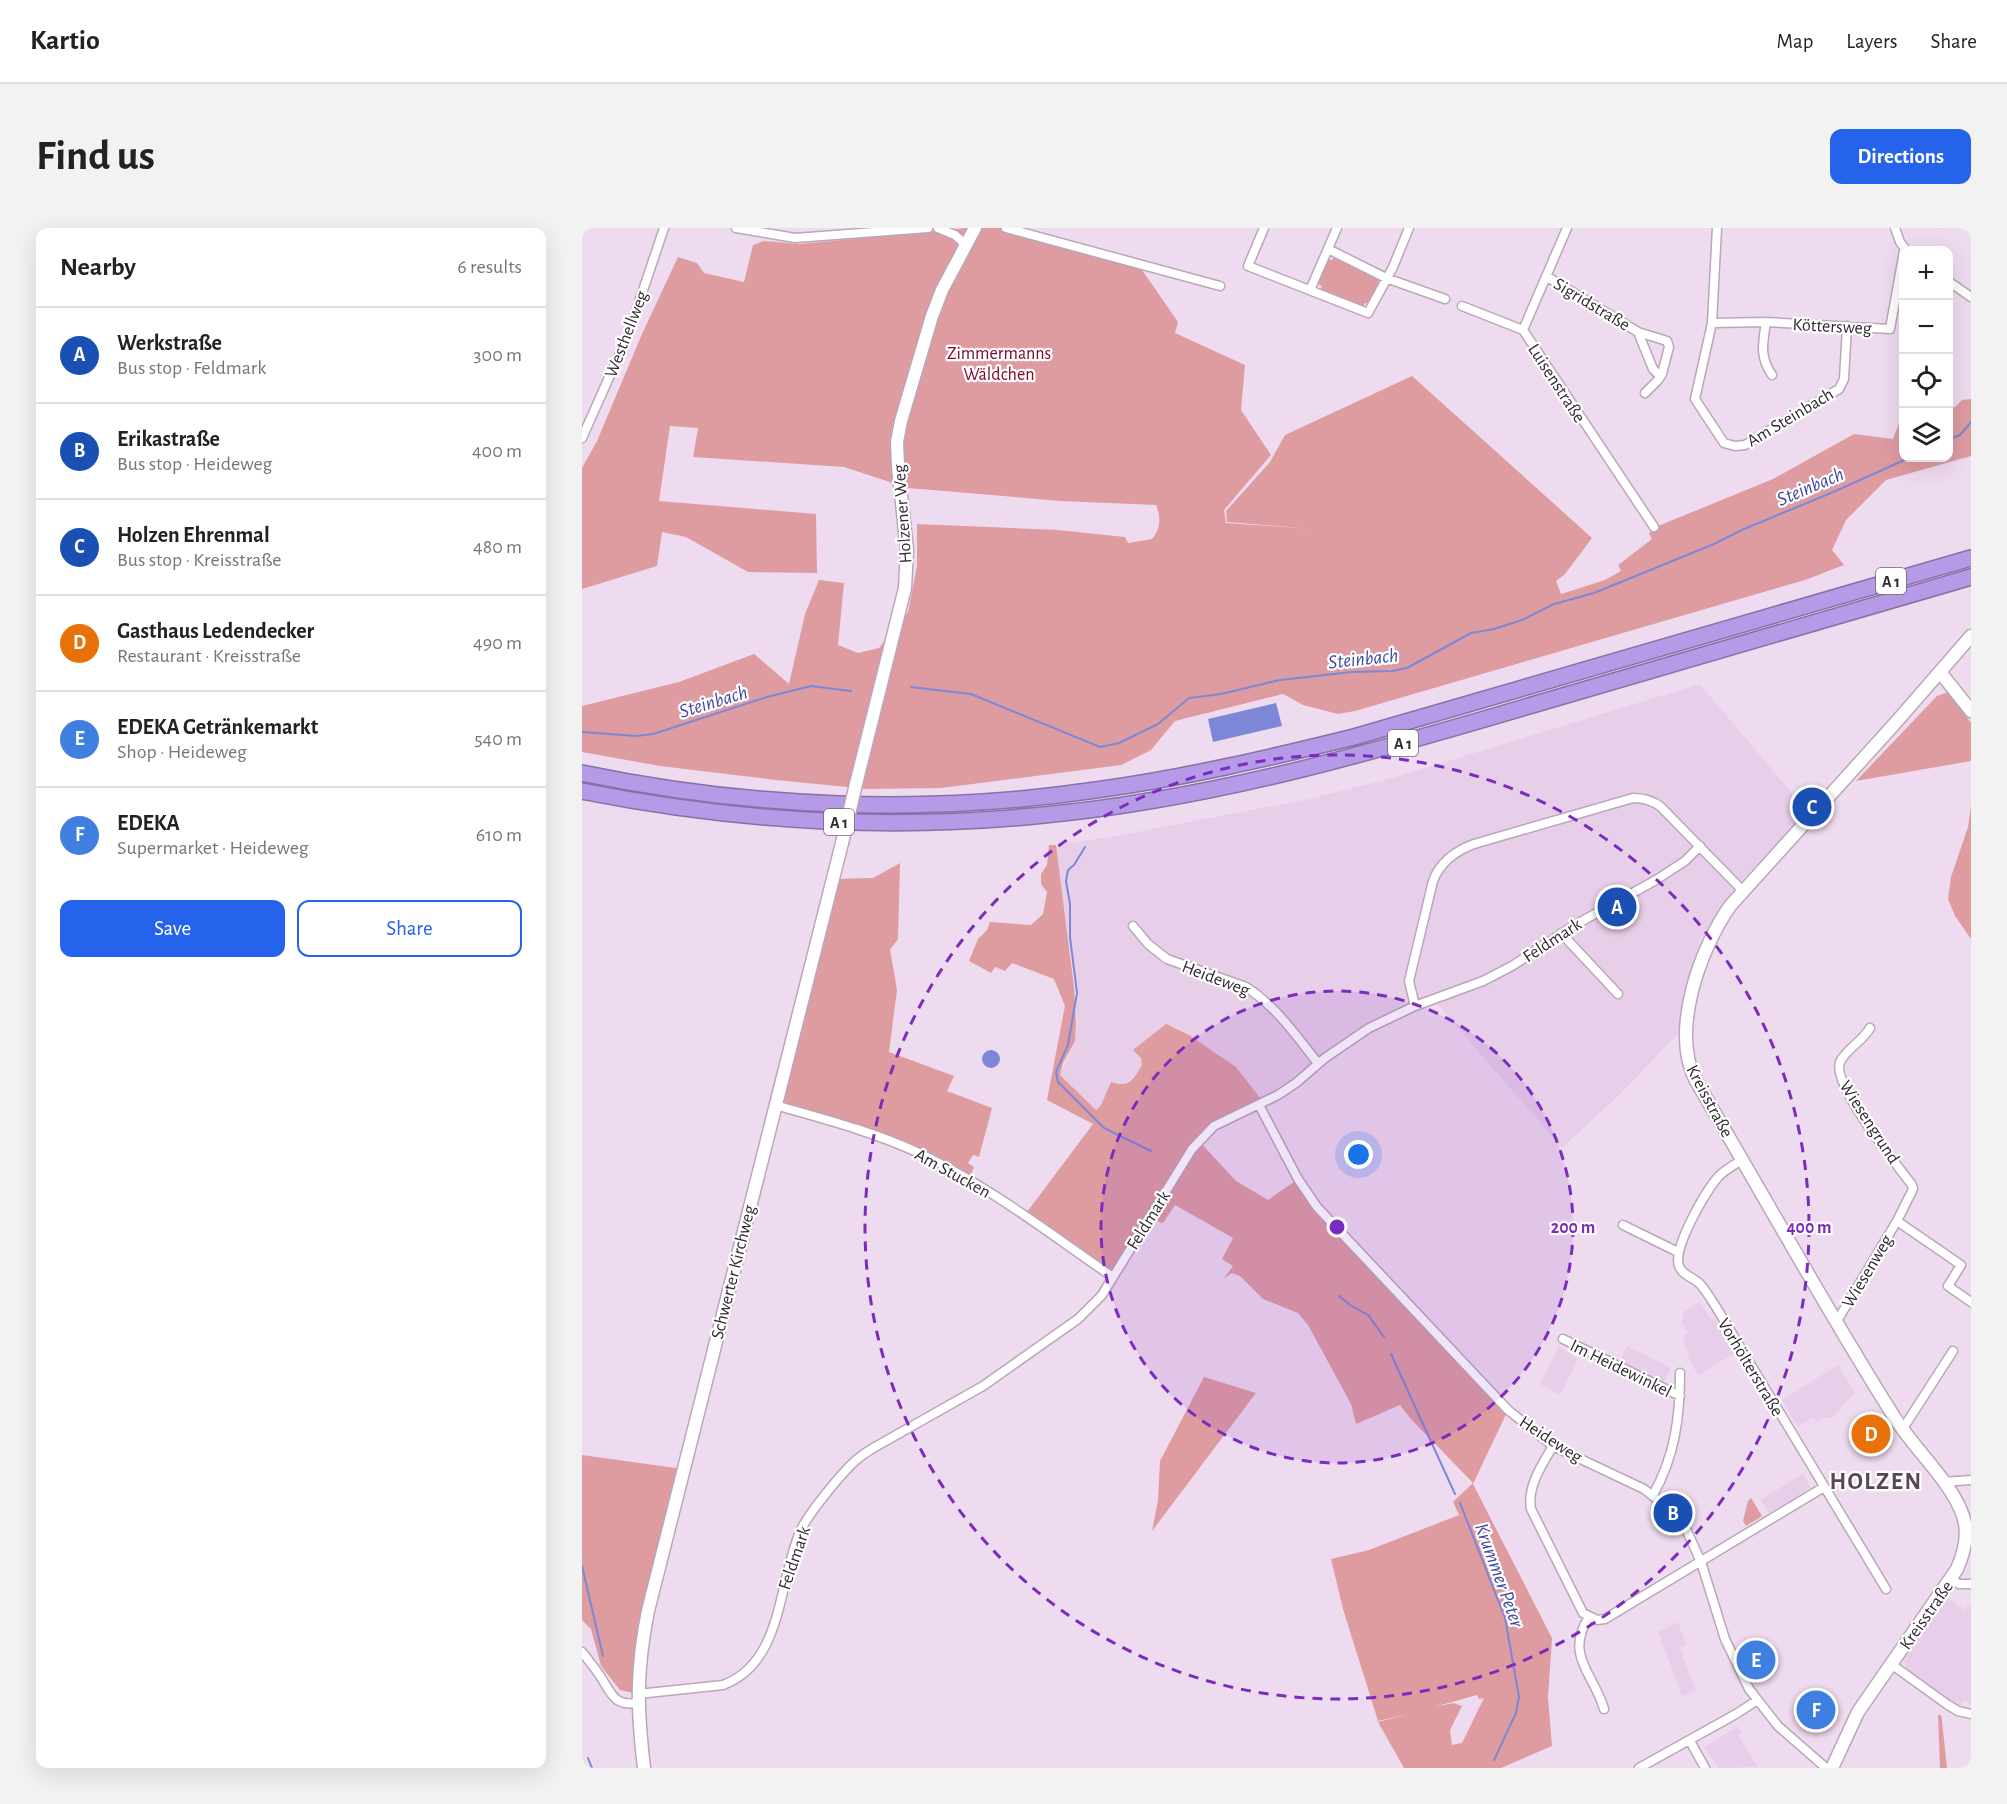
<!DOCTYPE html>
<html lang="en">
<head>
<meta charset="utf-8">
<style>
	body { margin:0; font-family:"Alegreya Sans",sans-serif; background:#f2f2f2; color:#222 }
	.controls { position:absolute; right:18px; top:18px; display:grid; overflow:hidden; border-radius:12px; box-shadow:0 6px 24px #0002 }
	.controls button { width:54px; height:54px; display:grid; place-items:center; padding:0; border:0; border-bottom:2px solid #e0e0e0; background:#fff; color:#222; font:30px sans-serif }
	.you { position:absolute; left:777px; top:927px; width:21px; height:21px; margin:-15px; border:4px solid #fff; border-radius:50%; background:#1a73e8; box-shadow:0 0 0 9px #1a73e833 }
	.badge { display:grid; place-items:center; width:39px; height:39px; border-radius:50%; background:#2563eb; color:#fff; font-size:20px; font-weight:700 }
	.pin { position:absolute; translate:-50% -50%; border:3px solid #fff; box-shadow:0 2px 6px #0006 }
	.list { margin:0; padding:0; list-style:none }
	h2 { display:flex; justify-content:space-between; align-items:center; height:78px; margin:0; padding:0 24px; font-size:26px }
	h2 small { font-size:20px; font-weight:400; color:#767676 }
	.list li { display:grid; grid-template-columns:39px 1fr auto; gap:18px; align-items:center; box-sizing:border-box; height:96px; padding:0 24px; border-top:2px solid #e0e0e0 }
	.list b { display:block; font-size:22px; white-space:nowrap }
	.list p { margin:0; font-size:20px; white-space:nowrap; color:#767676 }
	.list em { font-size:20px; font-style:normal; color:#767676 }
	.actions { display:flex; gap:12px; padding:18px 24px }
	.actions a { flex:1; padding:14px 0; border:2px solid #2563eb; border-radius:12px; text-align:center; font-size:21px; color:#2563eb }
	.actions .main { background:#2563eb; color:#fff }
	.icon { flex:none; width:33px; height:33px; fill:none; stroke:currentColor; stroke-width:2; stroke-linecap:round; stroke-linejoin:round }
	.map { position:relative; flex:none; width:1389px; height:1540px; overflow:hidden; border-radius:12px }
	header { display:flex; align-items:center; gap:36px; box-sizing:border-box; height:84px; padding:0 30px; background:#fff; border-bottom:2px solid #e0e0e0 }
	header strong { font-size:28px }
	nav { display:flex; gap:33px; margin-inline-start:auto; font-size:21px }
	.intro { display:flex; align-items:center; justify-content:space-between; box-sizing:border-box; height:144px; padding:0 36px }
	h1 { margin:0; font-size:42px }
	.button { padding:15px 27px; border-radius:12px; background:#2563eb; color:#fff; font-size:21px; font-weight:700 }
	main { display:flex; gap:36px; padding:0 36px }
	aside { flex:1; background:#fff; border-radius:12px; box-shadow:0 6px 24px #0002 }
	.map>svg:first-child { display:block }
</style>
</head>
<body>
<header>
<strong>Kartio</strong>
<nav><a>Map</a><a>Layers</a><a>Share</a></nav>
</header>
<div class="intro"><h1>Find us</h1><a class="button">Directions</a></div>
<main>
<aside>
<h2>Nearby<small>6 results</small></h2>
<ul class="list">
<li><span class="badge" style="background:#1a4fb4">A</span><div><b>Werkstraße</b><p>Bus stop · Feldmark</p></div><em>300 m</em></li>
<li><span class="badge" style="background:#1a4fb4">B</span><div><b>Erikastraße</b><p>Bus stop · Heideweg</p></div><em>400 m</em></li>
<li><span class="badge" style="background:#1a4fb4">C</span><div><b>Holzen Ehrenmal</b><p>Bus stop · Kreisstraße</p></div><em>480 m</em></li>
<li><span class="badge" style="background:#e8710a">D</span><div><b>Gasthaus Ledendecker</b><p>Restaurant · Kreisstraße</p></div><em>490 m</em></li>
<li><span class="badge" style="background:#3f7fe0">E</span><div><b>EDEKA Getränkemarkt</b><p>Shop · Heideweg</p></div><em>540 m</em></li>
<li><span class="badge" style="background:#3f7fe0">F</span><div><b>EDEKA</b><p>Supermarket · Heideweg</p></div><em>610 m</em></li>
</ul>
<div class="actions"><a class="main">Save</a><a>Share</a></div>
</aside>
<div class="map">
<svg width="1389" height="1540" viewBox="0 0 1389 1540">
	<rect width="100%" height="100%" fill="#efdbef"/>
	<!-- built -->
	<path fill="#e8cfe9" d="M1118,456L1225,583L1162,650L1127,698L1118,713L1105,757L1097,805L1037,867L980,920L852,772L787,800L682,875L551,822L559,830L561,837L547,855L540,857L529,855L519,877L513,882L478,847L493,813L495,795L493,759L474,617L534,608L727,571L807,551Z
		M1117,1074L1129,1091L1132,1090L1153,1125L1116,1147L1106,1129L1108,1127L1101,1115L1103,1113L1100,1108L1106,1105L1099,1093L1103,1090L1100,1085Z
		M977,1118L996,1131L978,1167L958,1156Z
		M1045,1118L1089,1140L1081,1155L1038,1133Z
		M1256,1137L1273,1164L1250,1190H1242L1234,1194L1231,1189L1216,1199L1200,1172Z
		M1221,1246L1229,1260L1187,1285L1178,1272Z
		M1366,1369L1382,1382L1386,1377L1389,1379V1477L1383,1472L1378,1479L1324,1442V1435L1320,1432Z
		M1096,1394L1104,1417L1098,1420L1114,1463L1100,1468L1076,1404Z
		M1156,1498L1160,1504L1156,1507L1176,1539L1136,1540L1122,1519Z"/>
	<!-- green -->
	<path fill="#de9ca1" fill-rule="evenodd" d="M384,0H418L558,39L596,94L593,105L663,137L659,182L689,227L642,282L644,295L731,301L645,294L644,283L688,234L703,207L830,148L1010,310L983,346L974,353L979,366L1023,352L1039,343L1036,337L1070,311L1067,305L1076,298L1191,251L1272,206L1311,211L1318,193L1321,192L1322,230H1366L1367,181L1373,179L1380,172L1389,171V228L1304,252L1264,292L1250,322L1262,337L1223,352L773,483L756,486L721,477L701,466L593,493L569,522L539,537L359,560L285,561L194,552L78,538L0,524V478L97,454L172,426L207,456L223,386L237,352L262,355L256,417L276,425L297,420L326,384L335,338V296L476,302L543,309L546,315L570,311C579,301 579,289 574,277L479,273L326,260L262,239L111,229L116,200L88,198L77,273L234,286L235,345L166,344L104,309L80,304L75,338L0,361V240L15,213L60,106L96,29L115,35L122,45L162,54L171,17L182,13L218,16Z
		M752,29L795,46L794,50L797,52L787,76L783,75L781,79L738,62L740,58L736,56L746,31L750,32Z
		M1366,464L1389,495V533L1274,553L1355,468Z
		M1389,578V711L1373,688L1366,671L1369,649L1386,599Z
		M467,617H474L492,759L494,795L493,813L481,835L478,847L514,882L519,877L529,854C548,860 551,852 560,837L559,830L551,822L584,796L607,807L654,839L682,875L655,886L617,913L654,953L686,972L716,951L735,979L926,1182L891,1256L970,1410L966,1470L970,1518L919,1540H822L796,1494L826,1486L796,1493L761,1381L749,1331L787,1322L877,1287L871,1274L891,1255L828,1190L818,1177L774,1196L769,1176L726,1097L716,1085L681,1071L658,1048L650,1045L642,1050L651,1038L640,1031L651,1010L593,977L581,995L570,992L531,1049L442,988L511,896L465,872L483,778L472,751L430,735L423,743L413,739L409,745L387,733L396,711L405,702L408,694L449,697L461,686L465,664L459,656V646L465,637ZM895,1467L897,1471L902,1470L880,1515L870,1517L868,1502L880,1478L871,1475L852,1479Z
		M318,635L316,711L308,722L315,762L307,824L372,848L365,863L410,880L397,929L391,927L386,935L392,939L387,951L335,924L193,877L251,651L291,650Z
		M622,1149L674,1165L570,1303L576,1272L578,1233Z
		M0,1227L101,1241L60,1412L56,1466L38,1462L19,1438L9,1401L0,1392Z
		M1169,1270L1180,1288L1164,1298L1161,1293L1166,1273Z
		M1356,1487H1359L1360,1493L1365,1540H1358Z"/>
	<!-- water -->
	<path fill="#7c88d7" d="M694,475L700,498L631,514L626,491Z
		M400 831a9 9 0 1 1 18 0a9 9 0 1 1-18 0Z"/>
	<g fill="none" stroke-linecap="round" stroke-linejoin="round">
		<!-- stream -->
		<path stroke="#7c88d7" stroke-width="2" d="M1366,212L1378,207L1389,194
			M329,459L389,466L518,519L537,515L576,496L607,470L639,466L698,452L770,444L810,443L825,440L889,405L912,401L940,392L972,376L1012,365L1132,316L1162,301L1249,265L1327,230
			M0,504L54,508L71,506L185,469L229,458L269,463
			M503,619L492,637L486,642L484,653L488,676V709L495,765L486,817L474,844L476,854L522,900L569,923
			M757,1068L768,1077L786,1087L802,1109
			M809,1126L873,1266
			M878,1275L923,1390L937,1469L934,1485L912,1532
			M0,1338L21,1428
			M6,1530L10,1540"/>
		<defs>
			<path id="street" d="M154,0L213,10L346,0
				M356,0L373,7L384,17
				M424,0L638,58
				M682,0L666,38L786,85L811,39L827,0
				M1135,0L1130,95L1113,171L1142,215L1153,218L1163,217L1257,161L1262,151L1265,98
				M1313,0L1318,14L1324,22
				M746,21L804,50L863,71
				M964,48L1056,104L1071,141L1075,145L1080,146L1087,119L1085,113L1056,104
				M1366,53L1389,69
				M728,62L755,0
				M880,78L941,102
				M1184,94C1181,115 1177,128 1190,147
				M1130,95L1184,94L1308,101L1322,23
				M941,102L1072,299
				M941,102L985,0
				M1063,165L1076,152L1080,146
				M0,210L46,107L82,0
				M551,698L566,716L585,731L664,759C694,778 714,808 736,835
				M979,705L1036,766
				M833,778L827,753L851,653C858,634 873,623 892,616L1051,570C1062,570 1070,572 1079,579L1161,663
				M193,877C242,891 292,904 337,925C407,958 468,1006 531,1049
				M677,877L716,951L735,979L926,1182L971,1218L1062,1261L1087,1281L1104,1301L1119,1334L1143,1411L1167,1461L1196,1498L1244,1540
				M1160,932C1152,937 1144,941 1137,948C1124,962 1090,1021 1097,1038C1101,1048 1111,1049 1118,1056C1124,1063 1129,1071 1134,1079L1304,1361
				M1315,993L1379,1037L1366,1058L1389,1074
				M1041,997L1096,1024
				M1255,1093L1315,993L1331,961L1330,957C1315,937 1249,856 1258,834C1264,821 1281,813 1288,800
				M981,1111L1098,1168
				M1320,1202L1371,1123
				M971,1218C960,1237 945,1258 949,1281L1001,1385L1015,1392L1023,1391L1242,1259
				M1361,1254L1389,1252
				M1071,1267C1093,1228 1098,1189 1098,1145
				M1369,1351L1377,1356H1389
				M1007,1389C982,1427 1012,1446 1022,1481
				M0,1424C7,1433 14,1441 20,1451C30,1467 33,1478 55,1475
				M1309,1436L1366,1477L1376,1483L1389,1486
				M56,1466L141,1457C201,1435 196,1355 218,1304C225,1287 263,1240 278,1229C283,1225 288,1222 293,1219L401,1158L496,1091L520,1067L610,921L632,898L696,867L714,855L743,830L787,800L833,778L901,753L930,738L993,697L1074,652L1103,633L1118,618
				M1108,1513L1123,1540
				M1057,1540L1154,1486L1174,1473"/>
			<path id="secondary" d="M1358,444L1389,483
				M274,556L323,360L325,322L316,238L315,214L319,193L350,88L360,62L393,0
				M62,1540C55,1481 54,1442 66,1383L260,615
				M1250,1540L1276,1484L1375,1341C1382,1325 1387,1305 1381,1288C1370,1254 1330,1219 1311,1187C1242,1078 1180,964 1114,853C1088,803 1118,721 1148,678L1316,492L1389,408"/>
			<path id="highway" d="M0,545C168,580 345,587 514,562C601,550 687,530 772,509L1389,330
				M0,563C152,593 308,603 462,587C631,571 795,523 957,475C1101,433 1245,391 1389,349"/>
		</defs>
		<!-- street casing -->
		<use href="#street" stroke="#b9a7ba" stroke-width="11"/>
		<!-- secondary casing -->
		<use href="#secondary" stroke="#b9a7ba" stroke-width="15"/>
		<!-- highway casing -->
		<use href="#highway" stroke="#8772a7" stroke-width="18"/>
		<!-- street -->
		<use href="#street" stroke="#fff" stroke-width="8"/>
		<!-- secondary -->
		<use href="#secondary" stroke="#fff" stroke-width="12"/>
		<!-- highway -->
		<use href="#highway" stroke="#b699e7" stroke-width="15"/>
		<defs>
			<path id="secondary-bridge" d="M260,615L274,556"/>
		</defs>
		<!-- secondary-bridge casing -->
		<use href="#secondary-bridge" stroke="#b9a7ba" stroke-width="15" stroke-linecap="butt"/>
		<!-- secondary-bridge -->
		<use href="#secondary-bridge" stroke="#fff" stroke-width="12"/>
	</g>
	<!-- distance rings -->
	<circle cx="755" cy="999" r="236" fill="#7b2cbf" fill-opacity=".12"/>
	<g fill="none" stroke="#7b2cbf" stroke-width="3" stroke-dasharray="10 8">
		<circle cx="755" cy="999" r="236"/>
		<circle cx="755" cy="999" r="472"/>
	</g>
	<g text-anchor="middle" stroke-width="4.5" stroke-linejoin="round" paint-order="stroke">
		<!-- shield labels -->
		<g fill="#fff" stroke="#6f696f" stroke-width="1.5">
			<rect x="1294" y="340" width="30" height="26" rx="4.5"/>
			<rect x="806" y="502" width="30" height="26" rx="4.5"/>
			<rect x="242" y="581" width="30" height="26" rx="4.5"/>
		</g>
		<g font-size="16" font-weight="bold" fill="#312931">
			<text x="1309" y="359">A 1</text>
			<text x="821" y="521">A 1</text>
			<text x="257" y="600">A 1</text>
		</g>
		<!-- street labels -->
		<g font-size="18" fill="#312931" stroke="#fff">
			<text transform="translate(1010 76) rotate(31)" y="6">Sigridstraße</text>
			<text transform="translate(1250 98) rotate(3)" y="6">Köttersweg</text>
			<text transform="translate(44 106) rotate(-69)" y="6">Westhellweg</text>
			<text transform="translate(975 155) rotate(57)" y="6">Luisenstraße</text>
			<text transform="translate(1208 189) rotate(-31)" y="6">Am Steinbach</text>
			<text transform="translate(320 286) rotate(-94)" y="6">Holzener Weg</text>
			<text transform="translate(970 712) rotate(-33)" y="6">Feldmark</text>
			<text transform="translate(634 750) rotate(21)" y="6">Heideweg</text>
			<text transform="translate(1128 873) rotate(62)" y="6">Kreisstraße</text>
			<text transform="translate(1288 894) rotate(57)" y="6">Wiesengrund</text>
			<text transform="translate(371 945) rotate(29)" y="6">Am Stucken</text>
			<text transform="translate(566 992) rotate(-58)" y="6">Feldmark</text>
			<text transform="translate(1285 1043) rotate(-59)" y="6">Wiesenweg</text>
			<text transform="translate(151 1044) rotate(-76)" y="6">Schwerter Kirchweg</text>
			<text transform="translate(1169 1139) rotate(59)" y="6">Vorhölterstraße</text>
			<text transform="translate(1039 1140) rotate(26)" y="6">Im Heidewinkel</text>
			<text transform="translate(969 1211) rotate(33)" y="6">Heideweg</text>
			<text transform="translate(212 1330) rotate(-71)" y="6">Feldmark</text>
			<text transform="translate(1344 1387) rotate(-55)" y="6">Kreisstraße</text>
		</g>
		<!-- park labels -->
		<g font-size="18" fill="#81092b" stroke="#fff">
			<text x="417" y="131">Zimmermanns<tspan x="417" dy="21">Wäldchen</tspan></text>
		</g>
		<!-- water labels -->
		<g font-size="20" font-style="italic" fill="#4045a2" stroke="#fff">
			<text transform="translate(1228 258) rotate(-23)" y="7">Steinbach</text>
			<text transform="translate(781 430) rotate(-6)" y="7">Steinbach</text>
			<text transform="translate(131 473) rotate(-17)" y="7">Steinbach</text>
			<text transform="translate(918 1347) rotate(70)" y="7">Krummer Peter</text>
		</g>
		<!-- district labels -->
		<g font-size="24" font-weight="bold" letter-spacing="1.5" fill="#574757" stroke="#fff">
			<text x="1294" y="1261">HOLZEN</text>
		</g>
	</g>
	<circle cx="755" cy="999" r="9" fill="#7b2cbf" stroke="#fff" stroke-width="3"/>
	<g font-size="18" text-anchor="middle" font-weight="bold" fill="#7b2cbf" stroke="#fff" stroke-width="4.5" stroke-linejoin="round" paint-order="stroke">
		<text x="991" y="1005">200 m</text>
		<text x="1227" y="1005">400 m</text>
	</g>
</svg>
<div class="controls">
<button>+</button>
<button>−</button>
<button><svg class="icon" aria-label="locate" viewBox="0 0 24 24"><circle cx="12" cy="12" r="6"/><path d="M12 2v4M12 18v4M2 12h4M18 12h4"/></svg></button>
<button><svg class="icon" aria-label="layers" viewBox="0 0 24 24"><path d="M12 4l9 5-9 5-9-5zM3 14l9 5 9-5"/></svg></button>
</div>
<div class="you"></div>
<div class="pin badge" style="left:1035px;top:679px;background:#1a4fb4">A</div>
<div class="pin badge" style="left:1091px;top:1285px;background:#1a4fb4">B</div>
<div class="pin badge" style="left:1230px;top:579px;background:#1a4fb4">C</div>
<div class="pin badge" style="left:1289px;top:1206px;background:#e8710a">D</div>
<div class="pin badge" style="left:1174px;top:1432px;background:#3f7fe0">E</div>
<div class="pin badge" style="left:1234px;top:1482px;background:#3f7fe0">F</div>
</div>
</main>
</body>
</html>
